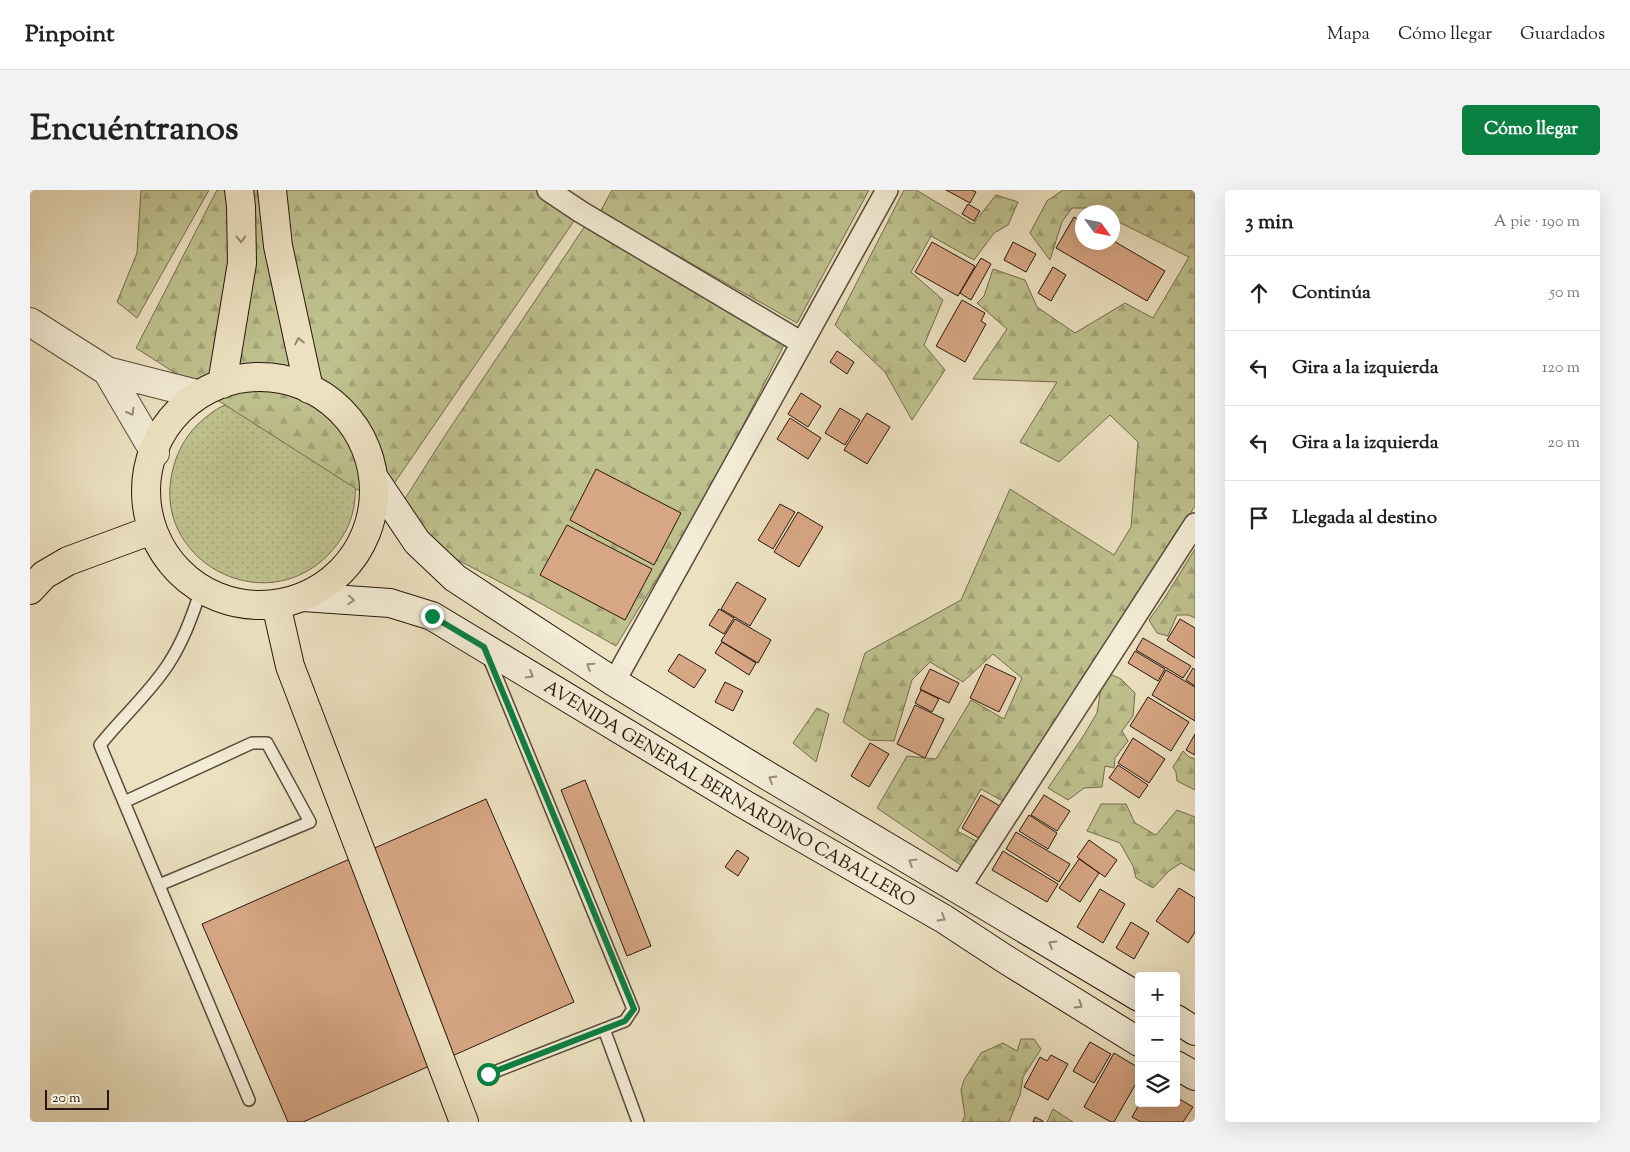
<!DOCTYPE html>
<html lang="es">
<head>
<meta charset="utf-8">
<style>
	body { margin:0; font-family:"Sorts Mill Goudy",serif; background:#f2f2f2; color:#222 }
	.controls { position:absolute; right:15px; bottom:15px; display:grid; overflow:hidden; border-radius:5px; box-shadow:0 5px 20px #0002 }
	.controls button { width:45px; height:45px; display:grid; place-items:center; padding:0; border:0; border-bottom:1px solid #e0e0e0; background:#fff; color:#222; font:25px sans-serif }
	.compass { position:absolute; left:1045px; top:15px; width:45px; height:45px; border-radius:50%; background:#fff; box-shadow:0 5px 20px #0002; rotate:123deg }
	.scale { position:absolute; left:15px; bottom:12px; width:64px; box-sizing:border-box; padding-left:5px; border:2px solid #2a170d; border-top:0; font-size:14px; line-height:18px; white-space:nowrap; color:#2a170d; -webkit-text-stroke:4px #f3ecd6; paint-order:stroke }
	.stop { position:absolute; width:15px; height:15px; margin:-11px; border:4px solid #0b8043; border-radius:50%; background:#fff }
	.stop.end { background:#0b8043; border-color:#fff; box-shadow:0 1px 5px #0008 }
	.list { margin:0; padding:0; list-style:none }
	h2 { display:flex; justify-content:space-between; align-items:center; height:65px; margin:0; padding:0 20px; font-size:21px }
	h2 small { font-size:16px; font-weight:400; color:#767676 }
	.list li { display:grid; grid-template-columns:32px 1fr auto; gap:15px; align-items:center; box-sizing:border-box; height:75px; padding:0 20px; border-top:1px solid #e0e0e0 }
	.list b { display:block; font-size:19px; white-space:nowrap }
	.list em { font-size:16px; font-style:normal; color:#767676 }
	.icon { flex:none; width:28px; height:28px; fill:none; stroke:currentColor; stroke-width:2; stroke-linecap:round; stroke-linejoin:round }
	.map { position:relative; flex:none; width:1165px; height:932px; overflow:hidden; border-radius:5px }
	header { display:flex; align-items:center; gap:30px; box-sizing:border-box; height:70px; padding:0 25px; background:#fff; border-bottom:1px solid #e0e0e0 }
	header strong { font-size:24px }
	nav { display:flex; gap:28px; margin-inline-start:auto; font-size:18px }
	.intro { display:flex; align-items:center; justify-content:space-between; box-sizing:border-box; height:120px; padding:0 30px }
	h1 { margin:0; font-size:35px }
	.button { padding:12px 22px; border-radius:5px; background:#0b8043; color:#fff; font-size:18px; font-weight:700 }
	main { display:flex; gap:30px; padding:0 30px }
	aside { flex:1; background:#fff; border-radius:5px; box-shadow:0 5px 20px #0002 }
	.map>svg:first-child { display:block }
</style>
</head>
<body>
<header>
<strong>Pinpoint</strong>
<nav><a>Mapa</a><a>Cómo llegar</a><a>Guardados</a></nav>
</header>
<div class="intro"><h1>Encuéntranos</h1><a class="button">Cómo llegar</a></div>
<main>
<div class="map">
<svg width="1165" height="932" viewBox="0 0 1165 932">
	<defs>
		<pattern id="grass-dots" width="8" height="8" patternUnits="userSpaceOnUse" patternTransform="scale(1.25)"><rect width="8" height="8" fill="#bec18e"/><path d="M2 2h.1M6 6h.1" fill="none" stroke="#a3a579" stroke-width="1.8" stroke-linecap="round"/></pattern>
		<pattern id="forest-firs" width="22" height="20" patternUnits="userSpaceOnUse" patternTransform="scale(1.25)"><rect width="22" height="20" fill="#bec18e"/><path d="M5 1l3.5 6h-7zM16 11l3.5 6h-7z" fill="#a3a579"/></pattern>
	</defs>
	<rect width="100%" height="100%" fill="#ece1c0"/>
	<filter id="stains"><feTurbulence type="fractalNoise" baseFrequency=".004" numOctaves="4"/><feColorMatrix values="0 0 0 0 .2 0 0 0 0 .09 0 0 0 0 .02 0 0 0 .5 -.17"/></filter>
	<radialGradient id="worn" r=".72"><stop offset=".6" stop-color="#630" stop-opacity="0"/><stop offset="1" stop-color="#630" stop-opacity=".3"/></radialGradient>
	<!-- grass -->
	<path fill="url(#grass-dots)" stroke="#746c4e" d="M222,207L326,295C325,305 325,316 322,325C318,340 309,353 299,364C233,433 116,368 144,275C150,254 162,237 180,224C184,221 188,218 193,216C202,212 213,210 222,207Z"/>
	<!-- forest -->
	<path fill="url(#forest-firs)" stroke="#746c4e" d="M111,0H179L107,128L87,112L107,63Z
		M187,0H505L546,28L350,314L106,158Z
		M582,0H839L767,133L570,22Z
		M874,0H886L943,34L966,5L988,12L978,35L964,43L944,70L901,46L881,82L913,110L894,155L915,180L882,230L855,182L805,135Z
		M1033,0H1165V316L980,615L951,599L927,641L954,655L938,680L847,618L877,566L906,569L941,510L974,529L992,488L963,464L933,492L900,472L882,490L864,551L839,550L813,532L835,463L931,410L980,299L1084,365L1101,337L1108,252L1080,225L1029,272L990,252L1027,192L943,189L977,139L947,113L954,106L963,79L995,90L1007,117L1045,143L1095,113L1123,128L1159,67L1083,29L1082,22H1068L1059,18H1042L1032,32L1020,70L1000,43L1017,11Z
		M557,33L754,155L675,310L586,456L510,413L359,334L414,247Z
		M1165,359V428L1159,425H1147L1138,446L1127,443L1119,430L1134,409Z
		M1080,484L1091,489L1105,503L1103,526L1092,541L1098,551L1085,568L1084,578L1075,576L1072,597L1054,598L1038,610L1018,598L1054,545L1067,523L1072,491Z
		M787,518L799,524L786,572L763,553Z
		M1153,561L1159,567L1165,569V600L1147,591L1146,582L1143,577Z
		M1071,614H1096L1105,633L1126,645L1147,620L1165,627V681L1151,673L1139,681L1123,698L1106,688L1103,676L1090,653L1057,641Z
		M991,849H1004L1011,859L993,887L990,905L979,932H932L935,926L931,900L934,890L951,863L973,853L987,861Z
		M1023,919L1043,932H1017Z"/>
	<!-- building -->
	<path fill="#d7a684" stroke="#2a170d" d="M916,0H942L946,2L940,13Z
		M938,14L950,21L944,31L932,24Z
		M1044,27L1052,32V52H1082V50L1135,81L1117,111L1026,58Z
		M902,52L945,76L928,106L885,82Z
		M983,52L1006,64L996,82L974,70Z
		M951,68L961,74L941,110L930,103Z
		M1023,77L1036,85L1021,111L1008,103Z
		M932,110L955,123L951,131L956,134L935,172L906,156Z
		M807,161L824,172L817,184L800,172Z
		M771,203L791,216L778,237L758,224Z
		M810,218L830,230L815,255L795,243Z
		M837,223L860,237L837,274L814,260Z
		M760,228L791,248L778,269L747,249Z
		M566,279L651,323L624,375L540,330Z
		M750,314L765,322L743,359L728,350Z
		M768,322L793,337L769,377L744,362Z
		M537,335L622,379L595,430L510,385Z
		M707,392L736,409L720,436L691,419Z
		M689,419L704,428L694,444L679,435Z
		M705,429L741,450L728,473L691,451Z
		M1150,429L1165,438V468L1137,450Z
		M1113,448L1161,476L1153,488L1106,460Z
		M692,452L726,473L719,485L685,463Z
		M1105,461L1135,479L1128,491L1098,473Z
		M649,464L676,480L664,498L638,481Z
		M956,474L986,488L969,522L940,508Z
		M1163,478L1165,480V496L1156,490Z
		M900,479L929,493L919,513L890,499Z
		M1136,480L1165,497V531L1122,505Z
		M695,492L713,501L703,521L685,512Z
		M891,500L909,509L902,522L885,513Z
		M1118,507L1159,532L1141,561L1100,536Z
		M885,515L914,529L895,568L867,554Z
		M1165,544V565L1156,560Z
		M1103,548L1135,569L1119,593L1088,573Z
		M840,553L859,564L839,597L821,586Z
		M1088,575L1118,595L1109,608L1079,588Z
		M555,590L621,756L597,766L531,600Z
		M951,605L975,619L955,652L932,638Z
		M1014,605L1040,621L1027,641L1001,625Z
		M456,609L544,812L273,932H258L172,734Z
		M999,625L1027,643L1018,659L989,641Z
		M986,642L1040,674L1029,692L976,659Z
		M1059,650L1087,670L1075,687L1047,667Z
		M707,660L719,668L708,686L695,677Z
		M973,661L1028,694L1017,712L962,680Z
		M1049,669L1069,683L1050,712L1029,698Z
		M1149,698L1165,708V742L1158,753L1126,731Z
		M1070,699L1095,714L1073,753L1047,737Z
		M1101,732L1119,743L1104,769L1086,758Z
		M1060,852L1081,864L1064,893L1043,881Z
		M1084,863L1109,878V888L1084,932H1081L1054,917Z
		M1021,865L1038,874L1018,910L994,897L1010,867L1017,871Z
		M1146,907L1163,917L1153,932H1111L1102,927L1110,913H1146Z
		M1005,927L1013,931V932H1003Z"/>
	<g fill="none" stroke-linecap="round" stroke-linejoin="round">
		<defs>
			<path id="service" d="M171,399C163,425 154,450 139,473C120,503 92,527 70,555L219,910
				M458,466L603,819L595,831L459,884
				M94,612L222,553H237L280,632L129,695
				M574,839L608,932"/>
			<path id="minor" d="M518,0L551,22L772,153
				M584,492L857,0
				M929,699L1165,334"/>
			<path id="tertiary" d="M0,132L77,181L167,204
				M77,181L125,263"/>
			<g id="secondary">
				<path d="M344,288L387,352L425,388L584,492L733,583L1109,807"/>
				<path id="s1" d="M273,407L360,413L402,426L712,613L914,729L975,769L1109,852"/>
				<path d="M1146,829L1165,841"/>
				<path d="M1146,875L1165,886"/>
			</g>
			<path id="trunk" d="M242,0L248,56L279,199
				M116 301a114 114 0 1 1 228 0a114 114 0 1 1-228 0Z
				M192,194L212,73L211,16L209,0
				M0,400L14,385L38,371L122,340
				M246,414L260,476L434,932"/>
		</defs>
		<!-- service casing -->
		<use href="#service" stroke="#5a4a3a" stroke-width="14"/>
		<!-- minor casing -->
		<use href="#minor" stroke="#5a4a3a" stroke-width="24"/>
		<!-- tertiary casing -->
		<use href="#tertiary" stroke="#5a4a3a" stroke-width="30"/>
		<!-- secondary casing -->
		<use href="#secondary" stroke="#2a170d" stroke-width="30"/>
		<!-- trunk casing -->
		<use href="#trunk" stroke="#2a170d" stroke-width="30"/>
		<!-- service -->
		<use href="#service" stroke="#f3ecd6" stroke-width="11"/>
		<!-- minor -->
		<use href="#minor" stroke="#f3ecd6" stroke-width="21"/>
		<!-- tertiary -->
		<use href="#tertiary" stroke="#f3ecd6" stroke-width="28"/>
		<!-- secondary -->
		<use href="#secondary" stroke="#f3ecd6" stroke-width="28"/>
		<!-- trunk -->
		<use href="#trunk" stroke="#ece1c0" stroke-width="28"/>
	</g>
	<!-- one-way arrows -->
	<defs><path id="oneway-chevron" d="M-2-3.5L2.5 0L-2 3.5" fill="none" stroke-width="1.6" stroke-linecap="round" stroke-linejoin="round" transform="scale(1.25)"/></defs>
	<g stroke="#95866f">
		<use href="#oneway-chevron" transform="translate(211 49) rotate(89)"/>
		<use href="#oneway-chevron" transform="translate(269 151) rotate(-102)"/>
	</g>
	<g stroke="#998c7c">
		<use href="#oneway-chevron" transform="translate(101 222) rotate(60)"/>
		<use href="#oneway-chevron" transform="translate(321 410) rotate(4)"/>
		<use href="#oneway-chevron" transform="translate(560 476) rotate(-147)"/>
		<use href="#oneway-chevron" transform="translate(500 485) rotate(31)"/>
		<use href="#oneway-chevron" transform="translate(742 589) rotate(-149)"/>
		<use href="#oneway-chevron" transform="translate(882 672) rotate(-149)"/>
		<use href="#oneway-chevron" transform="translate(912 728) rotate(31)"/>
		<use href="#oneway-chevron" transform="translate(1022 754) rotate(-149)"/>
		<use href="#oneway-chevron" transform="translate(1049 815) rotate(32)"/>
	</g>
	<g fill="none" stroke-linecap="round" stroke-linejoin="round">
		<!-- route -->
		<path stroke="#0b8043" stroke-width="6" d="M402,426L454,457L604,819L595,831L458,884"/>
	</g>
	<g text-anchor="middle" stroke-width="5" stroke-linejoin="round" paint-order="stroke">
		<!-- street labels -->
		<g font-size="18" fill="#2a170d" stroke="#f3ecd6">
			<text dy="6" stroke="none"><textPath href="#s1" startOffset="478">AVENIDA GENERAL BERNARDINO CABALLERO</textPath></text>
		</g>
	</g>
	<rect width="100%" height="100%" filter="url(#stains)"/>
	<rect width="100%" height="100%" fill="url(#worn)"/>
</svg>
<div class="controls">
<button>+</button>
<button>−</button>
<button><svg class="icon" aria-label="layers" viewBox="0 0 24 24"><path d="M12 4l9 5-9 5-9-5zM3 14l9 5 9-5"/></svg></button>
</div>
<svg class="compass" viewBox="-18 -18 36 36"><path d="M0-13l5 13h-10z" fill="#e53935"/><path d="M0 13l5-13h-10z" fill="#767676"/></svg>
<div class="scale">20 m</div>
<div class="stop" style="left:458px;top:884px"></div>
<div class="stop end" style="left:402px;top:426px"></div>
</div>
<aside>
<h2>3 min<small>A pie · 190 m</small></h2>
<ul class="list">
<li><svg class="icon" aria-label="ahead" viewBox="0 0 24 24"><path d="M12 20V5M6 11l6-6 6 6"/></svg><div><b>Continúa</b></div><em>50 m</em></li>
<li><svg class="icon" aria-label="left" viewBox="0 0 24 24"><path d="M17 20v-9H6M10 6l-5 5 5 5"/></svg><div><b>Gira a la izquierda</b></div><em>120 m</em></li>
<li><svg class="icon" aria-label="left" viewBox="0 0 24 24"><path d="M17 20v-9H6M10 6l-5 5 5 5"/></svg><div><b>Gira a la izquierda</b></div><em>20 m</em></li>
<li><svg class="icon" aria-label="arrive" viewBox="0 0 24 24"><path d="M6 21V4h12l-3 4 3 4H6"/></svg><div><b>Llegada al destino</b></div></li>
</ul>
</aside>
</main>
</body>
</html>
